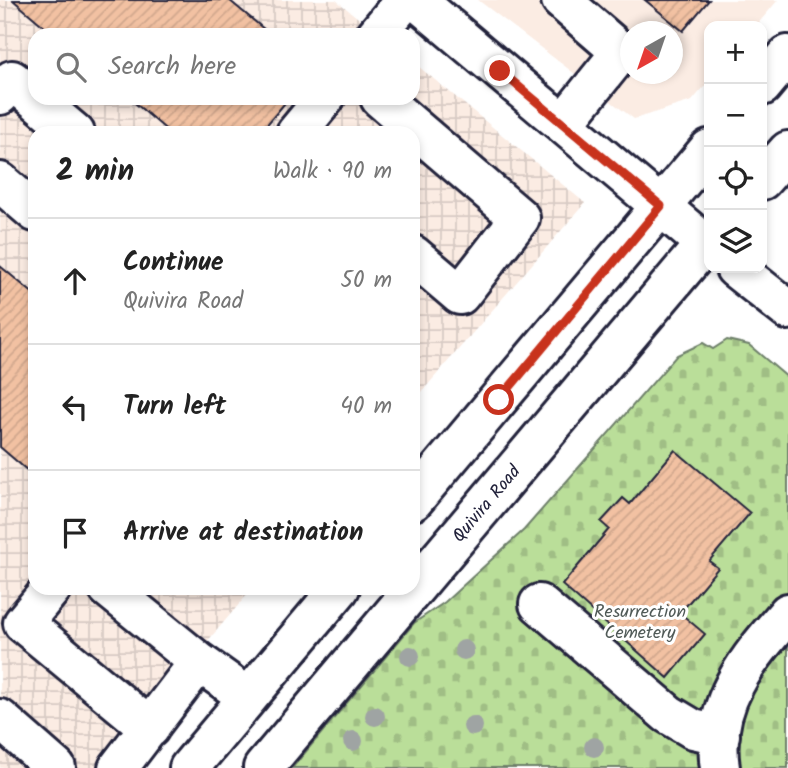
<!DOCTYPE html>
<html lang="en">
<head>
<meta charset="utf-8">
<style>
	body { margin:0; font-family:Kalam,sans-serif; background:#f2f2f2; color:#222 }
	.controls { position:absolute; right:21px; top:21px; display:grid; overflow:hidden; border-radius:14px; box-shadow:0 4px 10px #0003 }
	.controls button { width:63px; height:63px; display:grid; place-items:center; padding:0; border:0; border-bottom:2px solid #e0e0e0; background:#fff; color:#222; font:35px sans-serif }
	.compass { position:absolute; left:620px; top:21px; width:63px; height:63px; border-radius:50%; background:#fff; box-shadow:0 4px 10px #0003; rotate:220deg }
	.stop { position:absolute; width:21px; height:21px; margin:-16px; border:5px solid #c8321e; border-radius:50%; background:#fff }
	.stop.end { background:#c8321e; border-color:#fff; box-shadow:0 2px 7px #0008 }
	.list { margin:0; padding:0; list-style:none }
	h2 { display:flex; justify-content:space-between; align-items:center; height:91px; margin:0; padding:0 28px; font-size:30px }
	h2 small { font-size:23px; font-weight:400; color:#767676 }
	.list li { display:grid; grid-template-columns:46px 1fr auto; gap:21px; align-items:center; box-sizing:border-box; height:126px; padding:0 28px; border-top:2px solid #e0e0e0 }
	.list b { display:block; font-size:26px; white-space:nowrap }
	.list p { margin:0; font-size:23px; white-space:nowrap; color:#767676 }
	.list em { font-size:23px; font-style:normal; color:#767676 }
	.icon { flex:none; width:38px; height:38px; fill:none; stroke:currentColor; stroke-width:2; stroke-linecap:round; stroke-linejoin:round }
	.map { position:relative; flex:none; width:788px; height:768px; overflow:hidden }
	.search { position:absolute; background:#fff; box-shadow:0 4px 10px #0003; left:28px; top:28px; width:392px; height:77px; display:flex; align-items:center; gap:18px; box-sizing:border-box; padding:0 24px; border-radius:21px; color:#767676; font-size:26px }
	.panel { position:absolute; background:#fff; box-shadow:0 4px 10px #0003; left:28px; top:126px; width:392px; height:469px; border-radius:21px }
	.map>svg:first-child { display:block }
</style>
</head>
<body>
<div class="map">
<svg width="788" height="768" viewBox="0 0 788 768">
	<defs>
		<pattern id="industrial-grid" width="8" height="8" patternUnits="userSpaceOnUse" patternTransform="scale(1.75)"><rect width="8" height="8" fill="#fbece3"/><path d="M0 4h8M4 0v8" fill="none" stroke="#d7cac4"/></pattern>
		<pattern id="cemetery-stones" width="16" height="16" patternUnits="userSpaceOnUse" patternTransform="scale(1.75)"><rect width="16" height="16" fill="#bade99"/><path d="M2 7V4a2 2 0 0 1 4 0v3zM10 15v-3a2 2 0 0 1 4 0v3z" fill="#a0be85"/></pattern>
		<pattern id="building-hatch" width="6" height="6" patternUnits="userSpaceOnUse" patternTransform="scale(1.75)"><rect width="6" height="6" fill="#f2c1a2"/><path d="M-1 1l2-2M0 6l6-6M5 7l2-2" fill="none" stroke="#cfa68c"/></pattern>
	</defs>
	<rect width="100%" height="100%" fill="#fff"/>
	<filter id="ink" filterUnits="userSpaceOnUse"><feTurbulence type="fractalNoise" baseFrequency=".0143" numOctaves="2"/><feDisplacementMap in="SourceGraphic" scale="14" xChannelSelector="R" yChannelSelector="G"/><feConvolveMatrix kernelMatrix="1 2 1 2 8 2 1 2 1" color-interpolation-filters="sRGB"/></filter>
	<g filter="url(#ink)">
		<!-- built -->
		<path fill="#fbece3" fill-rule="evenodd" d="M478,0H778L756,26H709V81L692,101L634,119ZM630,32H672V74H630Z"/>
		<!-- industrial -->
		<path fill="url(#industrial-grid)" d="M0,0H336L379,35H35V98H413V62L585,203L413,402V133H35V588H253L99,768H0Z"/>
		<!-- cemetery -->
		<path fill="url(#cemetery-stones)" stroke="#6e806a" stroke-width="2" d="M727,340L749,345L788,378V768H292L414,623L445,602L524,530L677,355L703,343L713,349Z"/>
		<!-- building -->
		<path fill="url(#building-hatch)" stroke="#22223b" stroke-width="2" d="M13,0H229L271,35H54Z
			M645,0H709L683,31Z
			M129,98H289L260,133H170Z
			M0,266L35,295V477L0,447Z
			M675,450L750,513L709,561L718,568L680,613L705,634L668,678L562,585L609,529L601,522L623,498L630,504Z"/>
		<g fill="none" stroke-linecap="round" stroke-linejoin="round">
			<defs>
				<path id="minor" d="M416,0L709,247
					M561,0L621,52L563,124
					M376,35L405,0
					M0,95L12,80L75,133
					M380,98L520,218L460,295L413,255
					M296,133L325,98
					M0,182L35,212
					M735,268L788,310
					M52,588L23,623L150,728
					M108,588L199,662L248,697
					M539,604L668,714L693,729L720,735
					M0,719L56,768
					M118,768L199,662
					M720,768C710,702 749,658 788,613"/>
				<g id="major">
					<path d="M762,86L788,55"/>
					<path d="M762,180L788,151"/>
					<path d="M413,501L709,149"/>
					<path d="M189,768L340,588"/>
					<path id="s1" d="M263,768L709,239"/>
				</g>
			</defs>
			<!-- minor casing -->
			<use href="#minor" stroke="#22223b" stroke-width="44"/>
			<!-- major casing -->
			<use href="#major" stroke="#22223b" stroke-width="44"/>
			<!-- minor -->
			<use href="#minor" stroke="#fff" stroke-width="38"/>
			<!-- major -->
			<use href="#major" stroke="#fff" stroke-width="38"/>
		</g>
		<!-- trees -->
		<g fill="#9fa4a3">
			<circle cx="464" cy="650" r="10"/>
			<circle cx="410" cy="656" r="10"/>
			<circle cx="375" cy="716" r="10"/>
			<circle cx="473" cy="726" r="10"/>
			<circle cx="353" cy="741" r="10"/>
			<circle cx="594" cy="747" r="10"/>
		</g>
	</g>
	<g fill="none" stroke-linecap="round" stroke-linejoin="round" filter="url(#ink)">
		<!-- route -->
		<path stroke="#c8321e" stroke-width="9" d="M499,400L661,206L500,71"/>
	</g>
	<g text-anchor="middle" stroke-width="6" stroke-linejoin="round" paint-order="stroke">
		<!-- street labels -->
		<g font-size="18" fill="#22223b" stroke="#fff">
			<text dy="6" stroke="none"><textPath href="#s1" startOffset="346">Quivira Road</textPath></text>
		</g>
		<!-- park labels -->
		<g font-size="18" fill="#505a57" stroke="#fff">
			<text x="640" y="617">Resurrection<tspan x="640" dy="21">Cemetery</tspan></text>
		</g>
	</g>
</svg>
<div class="controls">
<button>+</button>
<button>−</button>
<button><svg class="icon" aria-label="locate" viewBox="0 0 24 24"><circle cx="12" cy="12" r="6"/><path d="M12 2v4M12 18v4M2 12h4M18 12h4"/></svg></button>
<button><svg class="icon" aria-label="layers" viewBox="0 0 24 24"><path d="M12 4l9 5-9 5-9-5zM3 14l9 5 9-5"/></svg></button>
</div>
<svg class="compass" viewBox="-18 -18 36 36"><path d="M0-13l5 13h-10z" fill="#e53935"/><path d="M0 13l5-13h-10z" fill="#767676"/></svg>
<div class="stop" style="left:499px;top:400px"></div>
<div class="stop end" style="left:500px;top:71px"></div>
<div class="search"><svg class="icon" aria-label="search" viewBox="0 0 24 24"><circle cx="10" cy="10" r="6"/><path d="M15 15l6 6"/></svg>Search here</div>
<section class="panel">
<h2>2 min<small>Walk · 90 m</small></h2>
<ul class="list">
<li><svg class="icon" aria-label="ahead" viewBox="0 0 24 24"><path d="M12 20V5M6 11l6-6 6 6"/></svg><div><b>Continue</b><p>Quivira Road</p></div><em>50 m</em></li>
<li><svg class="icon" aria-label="left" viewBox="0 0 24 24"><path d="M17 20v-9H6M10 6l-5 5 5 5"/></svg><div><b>Turn left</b></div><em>40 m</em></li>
<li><svg class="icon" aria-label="arrive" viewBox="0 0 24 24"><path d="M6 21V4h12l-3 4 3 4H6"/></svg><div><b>Arrive at destination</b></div></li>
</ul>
</section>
</div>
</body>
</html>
